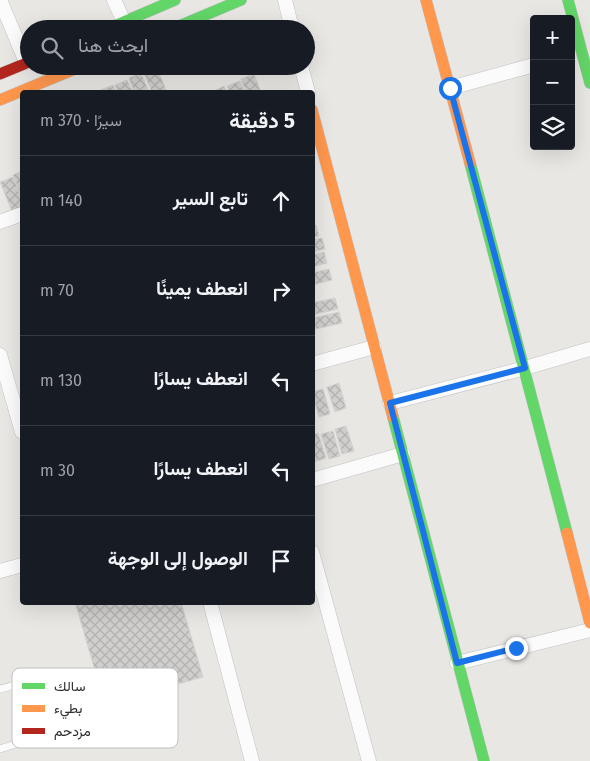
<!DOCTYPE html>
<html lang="ar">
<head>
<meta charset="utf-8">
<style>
	body { margin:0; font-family:"Fira Sans",Vazirmatn,sans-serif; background:#242831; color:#f1f3f6; direction:rtl }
	.controls { position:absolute; right:15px; top:15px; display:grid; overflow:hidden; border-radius:5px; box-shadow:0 5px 20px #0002 }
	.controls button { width:45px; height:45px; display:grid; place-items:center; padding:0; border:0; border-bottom:1px solid #363941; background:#171b24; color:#f1f3f6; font:25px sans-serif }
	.stop { position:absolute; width:15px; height:15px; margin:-11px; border:4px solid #1a73e8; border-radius:50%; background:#fff }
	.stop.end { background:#1a73e8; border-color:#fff; box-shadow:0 1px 5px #0008 }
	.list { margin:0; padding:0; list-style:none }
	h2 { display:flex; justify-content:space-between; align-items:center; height:65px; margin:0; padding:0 20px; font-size:21px }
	h2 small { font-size:16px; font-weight:400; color:#9ea1a6 }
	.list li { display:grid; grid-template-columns:32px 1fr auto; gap:15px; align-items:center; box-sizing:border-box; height:90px; padding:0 20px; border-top:1px solid #363941 }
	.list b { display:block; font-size:19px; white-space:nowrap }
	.list em { font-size:16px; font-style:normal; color:#9ea1a6 }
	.icon { flex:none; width:28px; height:28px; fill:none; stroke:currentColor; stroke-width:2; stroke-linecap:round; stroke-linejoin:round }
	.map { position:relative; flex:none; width:590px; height:761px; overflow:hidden; direction:ltr }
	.search { position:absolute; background:#171b24; box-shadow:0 5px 20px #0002; left:20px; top:20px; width:295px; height:55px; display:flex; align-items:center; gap:12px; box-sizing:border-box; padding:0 18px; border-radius:28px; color:#9ea1a6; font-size:19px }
	.panel { position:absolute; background:#171b24; box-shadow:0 5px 20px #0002; left:20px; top:90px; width:295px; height:515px; border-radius:5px; direction:rtl }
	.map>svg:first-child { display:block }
</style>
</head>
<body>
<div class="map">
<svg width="590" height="761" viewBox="0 0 590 761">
	<defs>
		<pattern id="building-cross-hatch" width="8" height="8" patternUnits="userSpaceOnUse" patternTransform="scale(1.25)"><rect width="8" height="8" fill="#d1cfcd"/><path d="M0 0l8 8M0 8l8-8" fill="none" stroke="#b4b2b0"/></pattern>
	</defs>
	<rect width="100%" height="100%" fill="#e9e7e4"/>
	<!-- building -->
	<path fill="url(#building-cross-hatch)" stroke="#d5d3d0" d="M156,66L167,92H152L143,71Z
		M141,73L149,92H134L129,78Z
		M254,74L261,92H246L241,79Z
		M127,80L133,92H118L115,85Z
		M240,81L245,92H230L227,86Z
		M113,85L116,92H101L100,90Z
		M224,86L227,92H212Z
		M22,171V198L13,175Z
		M13,177L22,200V218L16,221L0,182Z
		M316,225L319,236L312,237V226Z
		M322,238L325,249L312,252V240Z
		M324,252L327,263L312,267V255Z
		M329,269L332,280L312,285V273Z
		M335,298L338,309L312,315V303Z
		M339,312L342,323L316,329L313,318Z
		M339,383L346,408L335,412L327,387Z
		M323,389L330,414L319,417L312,392Z
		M346,426L354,451L342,454L335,429Z
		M333,431L340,456L329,459L321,434Z
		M318,433L326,458L314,462L312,456V435Z
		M75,602H181L203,677L105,705Z"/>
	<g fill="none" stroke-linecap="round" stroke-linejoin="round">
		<defs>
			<path id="lane" d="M0,689L19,684L23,690L34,735L29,740L0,749"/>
			<path id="street" d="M0,0L26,62
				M114,0L124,22
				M285,0L292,29
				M301,66L308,92
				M450,88L534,65
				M0,222L22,214
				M0,355L22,432
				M312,364L374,347
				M390,403L525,368L590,349
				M312,480L403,454
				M312,552L369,761
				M0,571L22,565
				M210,602L252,761
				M457,663L590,630"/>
			<path id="fast" d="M568,0L590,83
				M107,29L175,0
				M172,29L241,0
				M470,163L567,533
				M393,417L484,761"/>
			<path id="slow" d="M426,0L470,163
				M0,100L82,66
				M312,110L393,417
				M567,533L590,623"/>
			<path id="jam" d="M0,74L29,62"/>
		</defs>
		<!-- lane casing -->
		<use href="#lane" stroke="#c2c2c2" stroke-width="8"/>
		<!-- street casing -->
		<use href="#street" stroke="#c2c2c2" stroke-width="15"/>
		<!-- fast casing -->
		<use href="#fast" stroke="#c2c2c2" stroke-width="12"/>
		<!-- slow casing -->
		<use href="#slow" stroke="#c2c2c2" stroke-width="12"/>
		<!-- jam casing -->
		<use href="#jam" stroke="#c2c2c2" stroke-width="12"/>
		<!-- lane -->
		<use href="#lane" stroke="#fcfbfb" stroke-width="7"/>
		<!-- street -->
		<use href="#street" stroke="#fcfbfb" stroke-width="14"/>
		<!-- fast -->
		<use href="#fast" stroke="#63d668" stroke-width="11"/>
		<!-- slow -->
		<use href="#slow" stroke="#ff974d" stroke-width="11"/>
		<!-- jam -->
		<use href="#jam" stroke="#b3261e" stroke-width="11"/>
	</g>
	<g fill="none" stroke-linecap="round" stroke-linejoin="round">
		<!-- route -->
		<path stroke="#1a73e8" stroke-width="6" d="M450,88L525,368L390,403L457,663L516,648"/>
	</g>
	<!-- legend -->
	<rect x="12" y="668" width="166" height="80" rx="8" fill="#fff" stroke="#c0c0c0" stroke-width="1"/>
	<rect x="22" y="683" width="23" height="6" fill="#63d668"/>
	<rect x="22" y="705" width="23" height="7" fill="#ff974d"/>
	<rect x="22" y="728" width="23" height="6" fill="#b3261e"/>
	<g font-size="14" fill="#2d2d2d">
		<text x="54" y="691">سالك</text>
		<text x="54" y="713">بطيء</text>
		<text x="54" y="736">مزدحم</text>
	</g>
</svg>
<div class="controls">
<button>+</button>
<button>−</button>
<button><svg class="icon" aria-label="layers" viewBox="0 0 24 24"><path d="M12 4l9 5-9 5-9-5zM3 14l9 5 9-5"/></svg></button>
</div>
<div class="stop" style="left:450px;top:88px"></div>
<div class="stop end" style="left:516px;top:648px"></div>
<div class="search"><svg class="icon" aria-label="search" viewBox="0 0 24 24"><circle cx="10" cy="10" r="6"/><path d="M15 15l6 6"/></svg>ابحث هنا</div>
<section class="panel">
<h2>5 دقيقة<small>سيرًا · 370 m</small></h2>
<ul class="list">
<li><svg class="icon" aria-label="ahead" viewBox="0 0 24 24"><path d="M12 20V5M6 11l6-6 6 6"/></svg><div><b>تابع السير</b></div><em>140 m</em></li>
<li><svg class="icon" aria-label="right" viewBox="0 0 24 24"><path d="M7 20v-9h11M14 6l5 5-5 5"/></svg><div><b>انعطف يمينًا</b></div><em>70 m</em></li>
<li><svg class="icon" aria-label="left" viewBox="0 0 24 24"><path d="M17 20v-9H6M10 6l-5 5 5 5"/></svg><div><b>انعطف يسارًا</b></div><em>130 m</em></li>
<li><svg class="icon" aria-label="left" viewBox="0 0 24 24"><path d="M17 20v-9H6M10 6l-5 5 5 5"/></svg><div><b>انعطف يسارًا</b></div><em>30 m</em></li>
<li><svg class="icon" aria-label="arrive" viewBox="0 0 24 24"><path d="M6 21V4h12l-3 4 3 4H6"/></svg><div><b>الوصول إلى الوجهة</b></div></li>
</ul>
</section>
</div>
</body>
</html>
